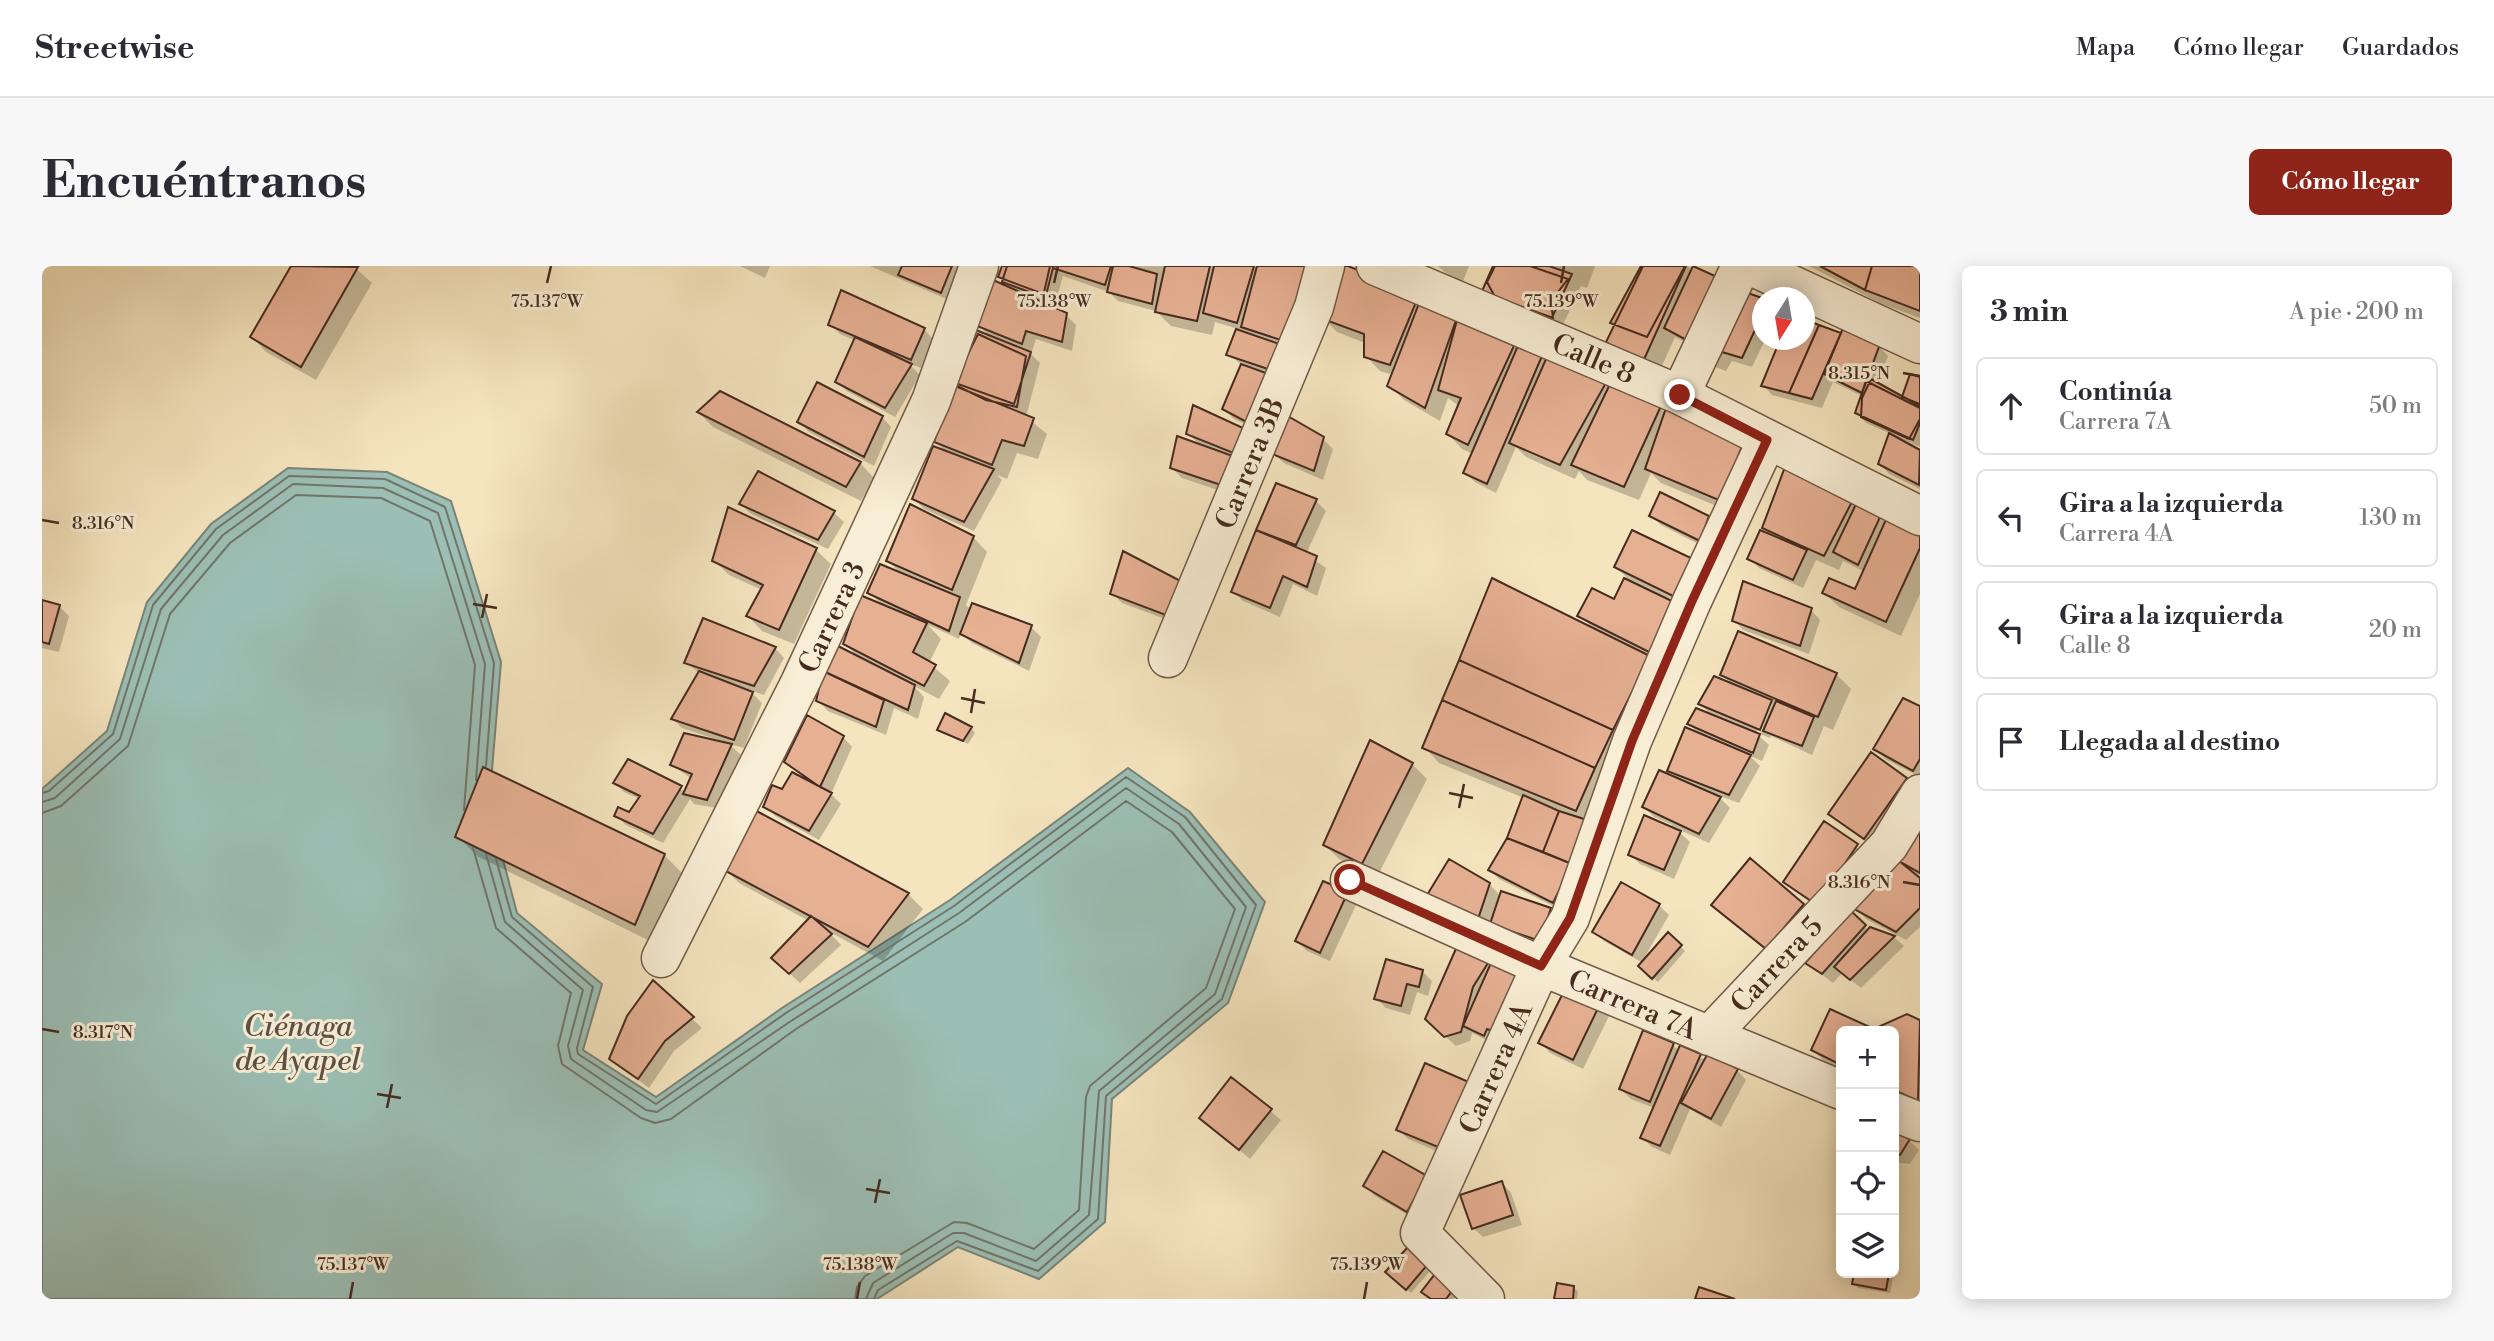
<!DOCTYPE html>
<html lang="es">
<head>
<meta charset="utf-8">
<style>
	body { margin:0; font-family:"Libre Bodoni",serif; background:#f7f7f7; color:#2b2b33 }
	.controls { position:absolute; right:21px; bottom:21px; display:grid; overflow:hidden; border-radius:10px; box-shadow:0 4px 18px #0003 }
	.controls button { width:63px; height:63px; display:grid; place-items:center; padding:0; border:0; border-bottom:2px solid #e1e1e2; background:#fff; color:#2b2b33; font:35px sans-serif }
	.compass { position:absolute; left:1710px; top:21px; width:63px; height:63px; border-radius:50%; background:#fff; box-shadow:0 4px 18px #0003; rotate:191deg }
	.stop { position:absolute; width:21px; height:21px; margin:-16px; border:5px solid #8f2418; border-radius:50%; background:#fff }
	.stop.end { background:#8f2418; border-color:#fff; box-shadow:0 2px 7px #0008 }
	.list { margin:0; padding:0; list-style:none }
	h2 { display:flex; justify-content:space-between; align-items:center; height:91px; margin:0; padding:0 28px; font-size:30px }
	h2 small { font-size:23px; font-weight:400; color:#7c7c81 }
	.list li { display:grid; grid-template-columns:46px 1fr auto; gap:21px; align-items:center; box-sizing:border-box; height:98px; margin:0 14px 14px; padding:0 14px; border:2px solid #e1e1e2; border-radius:10px }
	.list b { display:block; font-size:26px; white-space:nowrap }
	.list p { margin:0; font-size:23px; white-space:nowrap; color:#7c7c81 }
	.list em { font-size:23px; font-style:normal; color:#7c7c81 }
	.icon { flex:none; width:38px; height:38px; fill:none; stroke:currentColor; stroke-width:2; stroke-linecap:round; stroke-linejoin:round }
	.map { position:relative; flex:none; width:1878px; height:1033px; overflow:hidden; border-radius:10px }
	header { display:flex; align-items:center; gap:42px; box-sizing:border-box; height:98px; padding:0 35px; background:#fff; border-bottom:2px solid #e1e1e2 }
	header strong { font-size:33px }
	nav { display:flex; gap:38px; margin-inline-start:auto; font-size:24px }
	.intro { display:flex; align-items:center; justify-content:space-between; box-sizing:border-box; height:168px; padding:0 42px }
	h1 { margin:0; font-size:49px }
	.button { padding:18px 32px; border-radius:10px; background:#8f2418; color:#fff; font-size:24px; font-weight:700 }
	main { display:flex; gap:42px; padding:0 42px }
	aside { flex:1; background:#fff; border-radius:10px; box-shadow:0 4px 18px #0003 }
	.map>svg:first-child { display:block }
</style>
</head>
<body>
<header>
<strong>Streetwise</strong>
<nav><a>Mapa</a><a>Cómo llegar</a><a>Guardados</a></nav>
</header>
<div class="intro"><h1>Encuéntranos</h1><a class="button">Cómo llegar</a></div>
<main>
<div class="map">
<svg width="1878" height="1033" viewBox="0 0 1878 1033">
	<rect width="100%" height="100%" fill="#f5e5bf"/>
	<filter id="stains"><feTurbulence type="fractalNoise" baseFrequency=".00286" numOctaves="4"/><feColorMatrix values="0 0 0 0 .2 0 0 0 0 .09 0 0 0 0 .02 0 0 0 .5 -.17"/></filter>
	<radialGradient id="worn" r=".72"><stop offset=".6" stop-color="#630" stop-opacity="0"/><stop offset="1" stop-color="#630" stop-opacity=".3"/></radialGradient>
	<!-- water -->
	<path fill="#9cbfb5" stroke="#7a8479" stroke-width="2" d="M246,202L345,206L409,235L459,396L447,540L475,647L560,718L541,784L614,831L740,742L908,634L1086,502L1148,546L1223,636L1186,737L1070,833L1063,956L997,1013L916,981L835,1033H0V523L65,465L105,336L169,258Z"/>
	<!-- shadow -->
	<path fill="#0003" d="M251,0H311L330,17L274,114L224,86L210,71Z
		M698,0H728L723,12Z
		M828,0H924L909,35Z
		M962,0H1297L1618,142L1624,148L1699,182L1714,196L1694,248L1619,217L1609,207L1597,234L1545,214L1537,205L1533,213L1484,191L1474,181L1454,227L1433,216L1423,207L1431,188L1420,183L1406,168L1417,140L1406,132L1398,155L1362,134L1347,119L1351,109L1338,105L1324,90L1323,77L1295,66L1280,51L1226,170L1192,153L1182,143L1201,100L1186,88L1196,63L1173,56L1170,69L1129,60L1114,45L1076,35L1067,26L1021,10L1013,38L1002,36L1001,39L1024,49L1034,59L1030,85L994,73L989,88L998,97L984,151L1005,168L996,193L975,187L965,213L955,209L960,214L932,265L882,243L872,233L905,187L894,176L921,125L913,117L951,73L937,60L972,25L958,10Z
		M1396,0H1427L1419,20Z
		M1453,0H1553L1545,22L1539,20L1518,65Z
		M1603,0H1646L1651,5L1653,0L1693,24L1720,34L1723,74L1710,101L1690,95L1684,105L1671,100L1663,87L1633,71L1615,111L1570,57Z
		M1767,0H1878V52L1840,38Z
		M788,58L882,63L891,73L879,102L866,97L878,109L853,151L805,125L795,116L814,75L798,68Z
		M1800,69L1837,80L1846,90L1836,118L1861,133L1878,113V181L1860,173L1859,175L1878,186V223L1847,208L1838,198L1849,168L1824,157L1815,147L1820,130L1791,116L1780,142L1730,129L1721,119L1740,74Z
		M657,147L818,197L832,212L819,235L671,161Z
		M840,151L849,161L832,200L767,166L757,156Z
		M1146,167L1213,170L1200,232L1140,212L1130,202L1160,181Z
		M1281,173L1291,183L1281,214L1242,197L1232,188Z
		M1747,196L1845,257L1878,266V328L1859,370L1797,341L1782,327L1814,326L1823,306L1801,295L1797,304L1774,294L1761,322L1717,302L1707,292L1730,271L1722,262Z
		M1235,219L1274,235L1284,245L1264,288L1284,302L1275,330L1251,318L1238,351L1201,335L1191,325Z
		M699,238L792,247L802,256L786,283L709,248Z
		M688,244L774,284L789,298L752,378L720,365L706,350L720,324L687,309L672,294Z
		M1609,249L1666,251L1676,261L1668,284L1619,259Z
		M1591,266L1645,340L1627,332L1642,348L1521,645L1457,613L1448,604L1466,573L1482,532L1397,497L1383,482L1552,364L1538,349L1573,335L1590,317L1574,301Z
		M931,271L945,286L924,339L929,344L989,361L999,371L987,405L930,377L919,367L917,373L886,359L899,373L887,397L908,415L897,433L872,420L882,431L876,453L852,442L844,469L786,445L776,435L783,405L818,393L803,378L841,340L827,326L860,309L846,295Z
		M1082,288L1147,362L1080,337L1070,327Z
		M0,335L17,340L27,350L17,386L0,382Z
		M1769,344L1778,354L1767,388L1701,364L1692,354Z
		M733,382L742,392L722,429L707,424L720,437L702,482L687,478L699,489L674,542L652,538L648,533L621,577L584,559L574,549L588,548L598,533L582,526L573,517L586,496L644,526L650,513L630,499L675,476L676,474L640,462L631,453L657,407L645,397Z
		M1794,408L1809,423L1791,464L1782,460L1770,489L1729,470L1728,472L1718,468L1730,438H1726L1713,471L1717,470L1727,479L1720,495L1708,490L1718,500L1697,537L1675,529L1688,542L1667,577L1633,562L1648,576L1632,613L1598,598L1588,589L1628,562L1630,559L1612,551L1602,541L1636,513L1627,505L1657,468L1647,458L1672,452L1658,438L1691,420L1680,409Z
		M1878,442V511L1843,493L1834,483Z
		M929,462L933,467L926,478L897,464Z
		M801,471L810,481L789,528L799,538L777,574L733,550L724,540L761,511L744,496Z
		M1370,498L1385,513L1335,611L1297,593L1283,579Z
		M1864,513L1874,523L1832,582L1788,548Z
		M710,545L866,628L881,643L841,695L786,665L799,679L758,717L731,692L767,655L697,617L682,602Z
		M1783,558L1825,589L1786,647L1744,615Z
		M1878,560V610L1872,609L1878,614V661L1864,674L1824,653L1815,643Z
		M416,571L622,589L641,608L612,677L435,590Z
		M1282,617L1315,637L1288,695L1265,685L1255,675Z
		M1447,618L1459,630L1508,643L1518,653L1508,684L1387,629Z
		M1579,618L1617,639L1627,649L1601,694L1626,669L1643,685L1616,716L1598,700L1601,697L1562,675L1552,666Z
		M1672,639H1761L1776,653L1739,697Z
		M1809,648L1827,665L1852,671L1862,680L1819,722L1800,707L1791,717L1765,697Z
		M1452,687V778L1430,767L1428,775L1414,780L1395,763Z
		M1381,706L1390,715L1386,730L1375,726L1368,749L1344,742L1334,732Z
		M611,717L660,762L632,785L607,822L569,793Z
		M1557,740L1567,750L1541,803L1508,787L1499,777Z
		M1789,745L1831,765H1799V805L1786,799L1771,784Z
		M1865,750L1878,756V843L1852,830V765H1832Z
		M1631,779L1637,785L1695,804L1704,814L1679,861L1648,843L1628,889L1610,881L1600,871L1612,842L1589,833L1579,823Z
		M1384,799L1411,892L1366,873L1356,863Z
		M1190,813L1239,854L1208,893L1159,852Z
		M1852,868L1867,874L1877,884L1868,898L1852,896Z
		M1384,912L1375,954L1333,930L1323,920Z
		M1460,917L1469,927L1480,959L1441,971L1431,962Z
		M1366,983L1389,1004L1369,1027L1346,1006Z
		M1814,1007H1852L1848,1027L1816,1022L1812,1017Z
		M1393,1010L1416,1028L1412,1033H1390Z
		M1532,1021L1536,1026L1535,1033H1514Z"/>
	<g fill="none" stroke-linecap="round" stroke-linejoin="round">
		<!-- shore -->
		<path stroke="#71756a" stroke-width="2" d="M0,527L7,525L71,468L111,339L174,263L247,210L343,213L403,241L452,397L444,500
			M0,536L13,532L78,473L119,343L181,269L251,218L341,222L396,247L443,398L434,514
			M0,547L19,540L86,480L128,348L188,277L254,229L339,232L388,255L433,399L422,544
			M431,582L454,662L529,727L516,780L520,798L599,852L613,857L629,853L754,763L923,656L1084,535L1130,566L1193,643L1164,722L1048,820L1044,831L1037,944L992,983L925,957L912,956L823,1010L815,1021L813,1033
			M444,588L463,656L541,724L526,780L529,793L604,844L615,846L749,755L917,647L1084,522L1137,558L1204,641L1173,728L1057,825L1047,949L994,995L922,967H911L831,1017L824,1033
			M454,593L470,651L551,721L535,782L536,788L614,838L744,747L912,640L1084,511L1143,551L1214,639L1180,733L1064,830L1056,953L996,1005L915,975L836,1024L832,1033"/>
	</g>
	<!-- building -->
	<path fill="#e6b093" stroke="#462b20" stroke-width="2" d="M249,0L316,1L259,101L208,71Z
		M860,0H910L899,27L856,9Z
		M960,0H1069L1063,19L1011,2L1004,29L956,11Z
		M965,0H1008L1001,31L960,16Z
		M1071,0H1087L1115,8L1110,38L1065,26Z
		M1123,0H1168L1155,55L1113,46Z
		M1172,0H1212L1195,57L1161,47Z
		M1215,0H1276L1248,77L1199,61Z
		M1295,0H1306L1377,29L1348,99L1322,91V68L1278,52Z
		M1451,0H1507L1530,8L1508,56L1440,25Z
		M1453,0H1488L1526,13L1509,35L1511,52L1453,31L1445,16Z
		M1599,0H1643L1605,71L1568,57Z
		M1601,0H1644L1600,98L1564,76Z
		M1651,0L1684,15L1650,77L1622,62Z
		M1778,0H1830L1823,24Z
		M1830,0H1878V45L1823,24Z
		M951,14L1025,47L1020,76L984,65L980,78L935,60Z
		M1692,22L1720,32V49L1700,92L1680,86L1674,97Z
		M799,24L883,62L869,94L786,59Z
		M1381,27L1418,43L1383,142L1345,120Z
		M1418,43L1477,69L1426,179L1404,168L1419,132L1396,124Z
		M1762,53L1777,59L1747,127L1719,120L1738,74H1762Z
		M1777,59L1799,67L1770,133L1747,127Z
		M1801,62L1838,78L1820,127L1782,108Z
		M1194,63L1249,82L1238,107L1184,89Z
		M934,64L989,86L972,138L913,117Z
		M936,68L984,90L975,141L944,134L911,118Z
		M813,71L870,98L843,142L793,116Z
		M1478,75L1503,83L1445,218L1421,207Z
		M1508,84L1565,115L1518,199L1467,177Z
		M1199,98L1235,111L1216,162L1180,143Z
		M1868,108L1878,111V138L1860,131Z
		M1829,113L1878,140V153L1867,173L1819,151L1820,132Z
		M1824,115L1878,142V157L1871,174L1813,147Z
		M775,116L841,150L822,191L755,156Z
		M1568,118L1619,140L1582,221L1529,199Z
		M913,120L992,152L982,180L960,174L950,199L892,176Z
		M678,125L819,196L804,221L655,146Z
		M1151,139L1214,168L1204,192L1144,168Z
		M1624,142L1700,180L1679,235L1603,203Z
		M1244,149L1282,171L1272,205L1230,188Z
		M1847,167L1878,184L1877,219L1836,198Z
		M1135,170L1202,194L1191,223L1128,202Z
		M891,180L952,203L922,256L870,233Z
		M1746,193L1814,228L1782,290L1720,262Z
		M716,205L793,245L776,274L697,238Z
		M1234,217L1275,233L1254,279L1214,264Z
		M1618,226L1667,250L1658,275L1607,250Z
		M1815,236L1839,249L1816,299L1791,286Z
		M868,238L932,270L910,324L844,295Z
		M686,241L775,282L737,364L704,350L721,319L670,295Z
		M1846,249L1878,264V282L1844,356L1780,327L1787,312L1813,323Z
		M1214,264L1275,290L1265,321L1241,310L1228,342L1189,326Z
		M1590,264L1653,294L1635,332L1572,301Z
		M1718,264L1765,284L1751,314L1705,293Z
		M1081,285L1150,321L1137,354L1068,328Z
		M838,298L918,331L907,365L825,327Z
		M1450,312L1608,390L1571,464L1417,394Z
		M1582,312L1634,337L1609,387L1535,350L1550,322L1572,333Z
		M1701,315L1770,342L1758,380L1690,355Z
		M818,329L885,357L871,386L894,399L882,420L801,378Z
		M0,334L18,339L7,378L0,376Z
		M930,337L990,359L977,397L918,368Z
		M661,352L734,381L712,420L642,397Z
		M1696,365L1795,407L1776,451L1678,409Z
		M794,379L873,419L866,444L781,405Z
		M1417,394L1571,464L1553,502L1400,434Z
		M657,405L711,426L692,474L629,453Z
		M781,405L842,434L834,461L774,435Z
		M1672,410L1730,434L1718,464L1656,438Z
		M1861,432L1878,440V493L1871,505L1831,483Z
		M1400,434L1553,502L1534,545L1380,482Z
		M1734,435L1772,451L1760,480L1721,465Z
		M1654,442L1718,468L1711,487L1645,458Z
		M903,447L930,461L921,475L895,464Z
		M765,449L802,470L778,521L742,496Z
		M1643,461L1709,489L1687,529L1625,505Z
		M642,467L690,478L665,534L641,528L650,508L628,499Z
		M1328,474L1371,497L1320,598L1281,579Z
		M1829,486L1865,512L1822,573L1786,548Z
		M586,493L640,520L611,568L572,550L576,541L587,546L598,530L571,517Z
		M441,501L623,588L593,659L413,571Z
		M1617,504L1679,531L1657,568L1600,541Z
		M750,506L790,527L767,565L721,541L730,519L740,523Z
		M1481,529L1517,545L1501,586L1465,572Z
		M709,542L867,627L826,681L680,603Z
		M1517,545L1545,554L1530,598L1501,586Z
		M1602,549L1639,565L1622,604L1586,589Z
		M1782,555L1816,578L1775,639L1741,616Z
		M1872,565L1878,569V607L1855,594Z
		M1465,572L1530,598L1511,637L1446,604Z
		M1851,590L1878,612V642L1854,666L1812,643Z
		M1708,592L1762,638L1724,683L1669,639Z
		M1407,593L1448,617L1436,653L1385,629Z
		M1281,615L1306,626L1278,687L1253,675Z
		M1579,616L1618,638L1590,689L1550,666Z
		M1459,625L1509,642L1498,675L1448,658Z
		M1809,645L1824,659L1780,708L1763,697Z
		M769,650L790,668L747,708L729,692Z
		M1828,661L1853,670L1808,714L1792,701Z
		M1626,666L1640,679L1610,713L1596,700Z
		M1420,669L1453,686L1431,721L1419,766L1402,771L1383,753Z
		M1453,688L1490,705L1461,769L1445,763L1442,770L1421,760Z
		M1344,693L1381,704L1377,721L1365,718L1359,740L1332,733Z
		M611,714L652,751L623,775L596,813L567,793L585,750Z
		M1524,721L1558,738L1531,794L1496,777Z
		M1788,743L1832,763L1865,748L1878,754L1876,835L1852,824V765H1799V799L1769,784Z
		M1601,764L1632,777L1608,836L1577,823Z
		M1638,779L1659,788L1618,880L1598,872Z
		M1666,787L1696,803L1669,853L1639,837Z
		M1383,797L1429,817L1401,883L1354,864Z
		M1189,811L1230,843L1197,884L1157,852Z
		M1852,866L1868,873L1858,889H1852Z
		M1341,885L1385,910L1365,946L1321,920Z
		M1460,915L1471,949L1430,963L1418,929Z
		M1366,981L1386,998L1364,1024L1343,1006Z
		M1812,1007H1847L1844,1024L1810,1018Z
		M1393,1008L1412,1022L1404,1033H1389L1379,1026Z
		M1515,1017L1532,1020L1531,1033H1512Z
		M1657,1021L1693,1033H1653Z"/>
	<g fill="none" stroke-linecap="round" stroke-linejoin="round">
		<defs>
			<path id="minor" d="M1334,0L1638,129L1878,250
				M1709,0L1878,78
				M1638,129L1699,0
				M1126,392L1272,41L1283,0
				M1308,614L1499,700L1799,824
				M619,692L758,417L889,135L937,0
				M1667,770L1847,579L1878,528
				M1852,846L1878,856
				M1443,1033L1378,967L1499,700L1528,652L1590,475L1650,335L1725,174"/>
		</defs>
		<!-- minor casing -->
		<use href="#minor" stroke="#725a48" stroke-width="41"/>
		<!-- minor -->
		<use href="#minor" stroke="#f8eed5" stroke-width="38"/>
	</g>
	<g fill="none" stroke-linecap="round" stroke-linejoin="round">
		<!-- route -->
		<path stroke="#8f2418" stroke-width="9" d="M1308,614L1499,700L1528,652L1590,475L1650,335L1725,174L1638,129"/>
	</g>
	<!-- ticks -->
	<path fill="none" stroke="#462b20" stroke-width="2.5" d="M505,17L509,0M1012,17L1016,0M1519,17L1522,0M1861,107L1878,110M0,254L17,257M431,338L455,342M440,352L445,328M919,432L943,437M929,447L933,423M1407,527L1431,532M1417,542L1422,518M1861,616L1878,619M0,763L17,766M335,828L359,832M345,842L350,818M824,923L848,927M833,937L838,913M308,1033L311,1016M815,1033L818,1016M1322,1033L1325,1016"/>
	<g text-anchor="middle" stroke-width="6" stroke-linejoin="round" paint-order="stroke">
		<!-- street labels -->
		<g font-size="28" fill="#462b20" stroke="#f8eed5">
			<text transform="translate(1552 92) rotate(23)" y="10">Calle 8</text>
			<text transform="translate(1207 197) rotate(-68)" y="10">Carrera 3B</text>
			<text transform="translate(789 351) rotate(-65)" y="10">Carrera 3</text>
			<text transform="translate(1734 698) rotate(-47)" y="10">Carrera 5</text>
			<text transform="translate(1591 738) rotate(23)" y="10">Carrera 7A</text>
			<text transform="translate(1453 802) rotate(-66)" y="10">Carrera 4A</text>
		</g>
		<!-- water labels -->
		<g font-size="30" font-style="italic" fill="#5c5045" stroke="#f8eed5">
			<text x="256" y="770">Ciénaga<tspan x="256" dy="34">de Ayapel</tspan></text>
		</g>
	</g>
	<g font-size="18" text-anchor="middle" fill="#462b20" stroke="#f8eed5" stroke-width="6" stroke-linejoin="round" paint-order="stroke">
		<text x="505" y="41">75.137°W</text>
		<text x="1012" y="41">75.138°W</text>
		<text x="1519" y="41">75.139°W</text>
		<text x="1817" y="113">8.315°N</text>
		<text x="61" y="263">8.316°N</text>
		<text x="1817" y="622">8.316°N</text>
		<text x="61" y="772">8.317°N</text>
		<text x="311" y="1004">75.137°W</text>
		<text x="818" y="1004">75.138°W</text>
		<text x="1325" y="1004">75.139°W</text>
	</g>
	<rect width="100%" height="100%" filter="url(#stains)"/>
	<rect width="100%" height="100%" fill="url(#worn)"/>
</svg>
<div class="controls">
<button>+</button>
<button>−</button>
<button><svg class="icon" aria-label="locate" viewBox="0 0 24 24"><circle cx="12" cy="12" r="6"/><path d="M12 2v4M12 18v4M2 12h4M18 12h4"/></svg></button>
<button><svg class="icon" aria-label="layers" viewBox="0 0 24 24"><path d="M12 4l9 5-9 5-9-5zM3 14l9 5 9-5"/></svg></button>
</div>
<svg class="compass" viewBox="-18 -18 36 36"><path d="M0-13l5 13h-10z" fill="#e53935"/><path d="M0 13l5-13h-10z" fill="#7c7c81"/></svg>
<div class="stop" style="left:1308px;top:614px"></div>
<div class="stop end" style="left:1638px;top:129px"></div>
</div>
<aside>
<h2>3 min<small>A pie · 200 m</small></h2>
<ul class="list">
<li><svg class="icon" aria-label="ahead" viewBox="0 0 24 24"><path d="M12 20V5M6 11l6-6 6 6"/></svg><div><b>Continúa</b><p>Carrera 7A</p></div><em>50 m</em></li>
<li><svg class="icon" aria-label="left" viewBox="0 0 24 24"><path d="M17 20v-9H6M10 6l-5 5 5 5"/></svg><div><b>Gira a la izquierda</b><p>Carrera 4A</p></div><em>130 m</em></li>
<li><svg class="icon" aria-label="left" viewBox="0 0 24 24"><path d="M17 20v-9H6M10 6l-5 5 5 5"/></svg><div><b>Gira a la izquierda</b><p>Calle 8</p></div><em>20 m</em></li>
<li><svg class="icon" aria-label="arrive" viewBox="0 0 24 24"><path d="M6 21V4h12l-3 4 3 4H6"/></svg><div><b>Llegada al destino</b></div></li>
</ul>
</aside>
</main>
</body>
</html>
